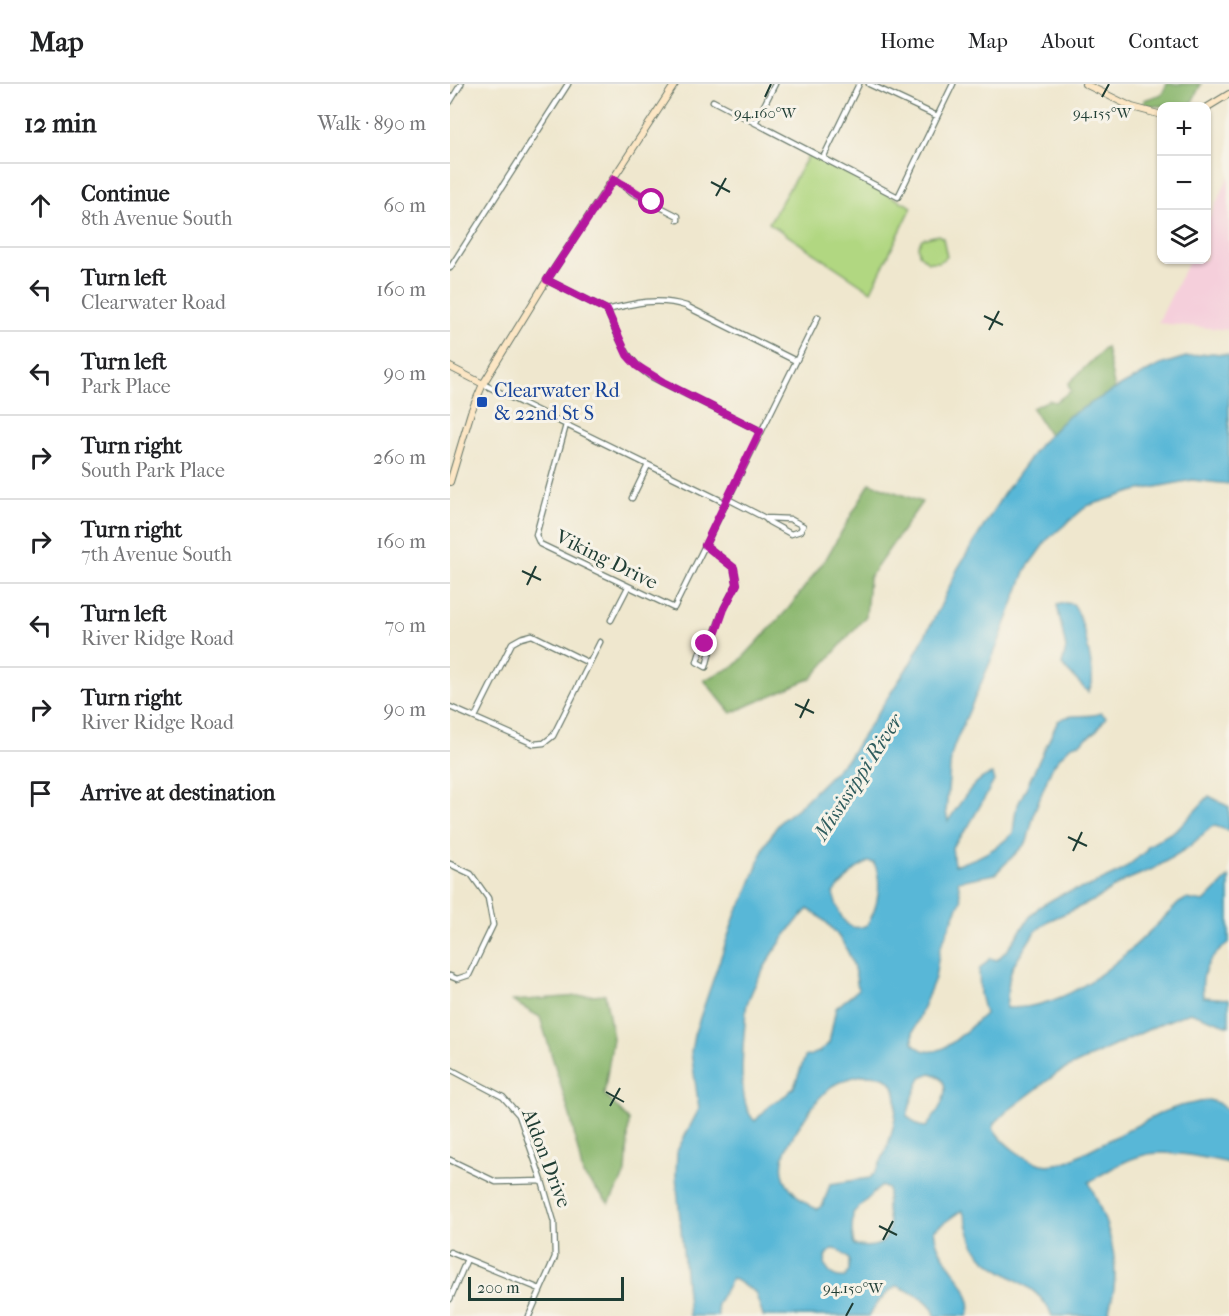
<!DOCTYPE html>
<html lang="en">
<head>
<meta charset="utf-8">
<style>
	body { margin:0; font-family:"IM FELL French Canon",serif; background:#f2f2f2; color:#202124 }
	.controls { position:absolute; right:18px; top:18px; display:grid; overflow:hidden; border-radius:12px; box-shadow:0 2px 4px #0004 }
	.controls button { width:54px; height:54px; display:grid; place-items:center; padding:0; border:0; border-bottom:2px solid #e0e0e0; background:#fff; color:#202124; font:30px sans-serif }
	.scale { position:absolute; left:18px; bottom:15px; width:156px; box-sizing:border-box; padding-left:6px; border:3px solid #1f3d34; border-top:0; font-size:16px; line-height:21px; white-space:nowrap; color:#1f3d34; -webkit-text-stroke:4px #f7f3e8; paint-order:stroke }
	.stop { position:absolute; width:18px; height:18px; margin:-14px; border:4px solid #b5179e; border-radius:50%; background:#fff }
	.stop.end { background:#b5179e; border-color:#fff; box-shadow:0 2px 6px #0008 }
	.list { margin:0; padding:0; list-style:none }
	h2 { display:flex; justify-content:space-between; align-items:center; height:78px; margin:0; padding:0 24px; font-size:26px }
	h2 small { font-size:20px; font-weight:400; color:#757577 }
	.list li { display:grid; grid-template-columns:39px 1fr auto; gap:18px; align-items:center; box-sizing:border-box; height:84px; padding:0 24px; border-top:2px solid #e0e0e0 }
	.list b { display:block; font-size:22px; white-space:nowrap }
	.list p { margin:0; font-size:20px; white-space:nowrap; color:#757577 }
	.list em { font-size:20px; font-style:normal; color:#757577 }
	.icon { flex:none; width:33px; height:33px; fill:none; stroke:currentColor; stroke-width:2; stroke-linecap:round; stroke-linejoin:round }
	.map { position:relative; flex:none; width:779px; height:1232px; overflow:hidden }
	header { display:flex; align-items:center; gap:36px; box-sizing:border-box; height:84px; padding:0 30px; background:#fff; border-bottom:2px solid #e0e0e0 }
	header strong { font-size:28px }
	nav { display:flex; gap:33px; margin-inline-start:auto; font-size:21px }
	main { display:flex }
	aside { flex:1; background:#fff }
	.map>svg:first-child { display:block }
</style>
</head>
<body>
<header>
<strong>Map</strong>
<nav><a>Home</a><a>Map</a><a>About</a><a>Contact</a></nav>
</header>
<main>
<aside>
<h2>12 min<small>Walk · 890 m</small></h2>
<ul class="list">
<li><svg class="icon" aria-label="ahead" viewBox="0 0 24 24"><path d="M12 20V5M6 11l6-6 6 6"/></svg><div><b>Continue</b><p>8th Avenue South</p></div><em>60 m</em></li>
<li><svg class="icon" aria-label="left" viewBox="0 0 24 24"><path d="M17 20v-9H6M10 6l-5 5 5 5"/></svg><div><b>Turn left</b><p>Clearwater Road</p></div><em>160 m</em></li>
<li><svg class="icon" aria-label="left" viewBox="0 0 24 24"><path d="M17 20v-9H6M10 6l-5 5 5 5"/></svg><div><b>Turn left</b><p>Park Place</p></div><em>90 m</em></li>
<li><svg class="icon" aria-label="right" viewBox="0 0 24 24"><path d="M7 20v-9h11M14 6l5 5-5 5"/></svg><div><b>Turn right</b><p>South Park Place</p></div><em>260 m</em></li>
<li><svg class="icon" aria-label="right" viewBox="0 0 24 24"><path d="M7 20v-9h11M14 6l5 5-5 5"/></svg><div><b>Turn right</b><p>7th Avenue South</p></div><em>160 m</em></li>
<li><svg class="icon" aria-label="left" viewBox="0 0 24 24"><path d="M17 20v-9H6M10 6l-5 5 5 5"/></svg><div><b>Turn left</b><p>River Ridge Road</p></div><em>70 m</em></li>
<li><svg class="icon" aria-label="right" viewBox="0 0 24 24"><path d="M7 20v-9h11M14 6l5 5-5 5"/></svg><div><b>Turn right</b><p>River Ridge Road</p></div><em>90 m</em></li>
<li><svg class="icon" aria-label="arrive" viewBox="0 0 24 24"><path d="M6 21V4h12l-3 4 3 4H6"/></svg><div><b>Arrive at destination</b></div></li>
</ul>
</aside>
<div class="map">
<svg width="779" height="1232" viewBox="0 0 779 1232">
	<rect width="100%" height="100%" fill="#f7f3e8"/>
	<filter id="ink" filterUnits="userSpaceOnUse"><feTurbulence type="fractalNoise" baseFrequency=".0167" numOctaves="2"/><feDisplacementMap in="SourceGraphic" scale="12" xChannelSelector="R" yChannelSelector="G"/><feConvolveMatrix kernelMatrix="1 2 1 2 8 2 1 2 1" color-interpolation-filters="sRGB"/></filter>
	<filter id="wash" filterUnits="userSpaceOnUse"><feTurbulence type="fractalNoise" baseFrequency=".008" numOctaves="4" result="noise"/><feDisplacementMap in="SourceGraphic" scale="24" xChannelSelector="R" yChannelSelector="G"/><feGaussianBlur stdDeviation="1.35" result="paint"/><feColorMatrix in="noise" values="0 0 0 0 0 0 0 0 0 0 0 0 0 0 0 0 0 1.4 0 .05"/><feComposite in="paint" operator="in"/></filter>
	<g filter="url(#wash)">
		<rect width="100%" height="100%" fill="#efe7ce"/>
		<!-- built -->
		<path fill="#f5cfdb" d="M779,92V246L708,239L739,176H756L757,138Z"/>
		<!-- green -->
		<path fill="#b1d781" stroke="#688a5a" stroke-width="1.5" d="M360,69L462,123L421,207L319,139Z
			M488,151L493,154L497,173L489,178H478L469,170L468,162L472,155Z"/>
		<!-- forest -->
		<path fill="#8cb86f" stroke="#567a52" stroke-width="1.5" d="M717,0H751L740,22H693L694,16L712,10Z
			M656,263L665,306L617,333L599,351L582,324L599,316L605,318L621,307L618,300Z
			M420,399L472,418L419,494L416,532L362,594L281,629L254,596L285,582L339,524L377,473Z
			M155,910L163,954L154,1010L179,1036L176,1088L159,1120L133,1091L121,1035L90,933L62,917Z"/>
		<!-- water -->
		<path fill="#59b7d7" stroke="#3c7a86" stroke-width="1.5" fill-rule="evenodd" d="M762,269L779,271V400L742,396L685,407L637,422L597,456L576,485L548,560L504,662L501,673L496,728L498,737C509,722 523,694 542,690L544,697L518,743L502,763L504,781C526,776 547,765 563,749L566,725L608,637C621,628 637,635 651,629L656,633L647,646L630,659L622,661L611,672L602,683L585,726L577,758L545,790L508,797L511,816L490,864L485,894L463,948V959C486,985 516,945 535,930L530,910L529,886L540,874L547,876L558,865L579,834L589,823L612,810L640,802L671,787L695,768L698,762L729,744L759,712L779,723V747L765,742L761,743L739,763L705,784L674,797L645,816L598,837L584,849L562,884L559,896L556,924C628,926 681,865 729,819L736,815L754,818L779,793V859C758,874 750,888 753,913L779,915V942L740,928L708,941L609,988L556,1028L545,1039L543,1044C553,1060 574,1076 592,1080C601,1082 612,1079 620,1076L713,1028L730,1022L759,1016L768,1019L779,1028V1079C756,1074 717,1065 694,1071C674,1076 656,1088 639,1098C654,1131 669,1166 664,1204C663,1213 659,1223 658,1232H602C589,1198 549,1193 529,1169C519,1157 519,1139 512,1126L484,1146C485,1152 486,1159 489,1164C498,1185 527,1206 518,1232H485C482,1215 462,1209 448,1202C435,1208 426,1220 419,1232H313L305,1208L282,1194L267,1220L268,1232H239L226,1092L227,1067L249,1025L241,968L244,951L286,829L294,816L315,761L325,745L332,736L350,722L399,673L461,578L490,523L508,484L553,411L589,361L617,333L674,300L710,281L736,273ZM418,778L424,779C433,797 428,824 417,841C394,852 388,826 383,809L406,785ZM358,825C388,842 405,872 408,906L386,924L379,959L369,968L355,973L344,1003L336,1011L321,1020L305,1037C286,1020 293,963 295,939C296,932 295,924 298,917C310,886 335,848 358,825ZM481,989C509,998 488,1029 476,1043L469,1042L457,1032L462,1015L471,993ZM413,991C420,991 430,991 436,994C460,1008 436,1079 420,1094L380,1100L373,1121L367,1125C356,1121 349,1114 341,1105C321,1082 340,1055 355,1034C362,1023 371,1010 382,1002C392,996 402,993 413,991ZM431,1102L438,1105C439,1112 436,1118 437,1125C437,1130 439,1135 439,1140C439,1163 421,1165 404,1161L402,1148L403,1129ZM383,1165L389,1166L399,1175V1186L395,1193C378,1196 367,1176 383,1165Z
			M615,519L623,520C632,530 644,585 642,600C641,603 639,605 638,608L612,581L616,564L607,521Z"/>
	</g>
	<g filter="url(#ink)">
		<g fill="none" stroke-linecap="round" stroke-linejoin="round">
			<defs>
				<path id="street" d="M419,0L487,32
					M263,17L448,113L503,0
					M0,18L11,0
					M305,39L325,0
					M373,74L409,0
					M164,95L183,109L228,132V136
					M0,184L118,0
					M97,196L157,226
					M157,226C184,219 209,213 236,222L346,277
					M157,226C169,254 174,274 200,292L310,347
					M33,300L276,419
					M116,341L86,451L90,460L224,524L368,233
					M182,414L198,381
					M278,415L315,434L319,438L341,450L350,447L353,442L340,435L315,434
					M255,461L284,484L287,500L274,524L265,548L250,568L247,578L256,583L265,548
					M161,536L178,503
					M0,623L84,660L94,659L103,652L150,558
					M25,633L62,559L71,554L82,551L139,579
					M0,780L21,790L38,814L43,841L19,891L7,895L0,892
					M0,985L53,1013L69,1031L92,1097L104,1138L105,1173L79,1232
					M0,1076L46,1098L92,1097
					M0,1168L90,1205
					M0,1215L17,1175"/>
				<path id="secondary" d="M635,0L682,23L712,31
					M756,24L779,10
					M0,283L33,300
					M0,398L21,328L33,300L97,196L225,0"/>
			</defs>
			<!-- street casing -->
			<use href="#street" stroke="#68786a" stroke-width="7"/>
			<!-- secondary casing -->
			<use href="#secondary" stroke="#68786a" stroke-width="8"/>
			<!-- street -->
			<use href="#street" stroke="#fff" stroke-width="4.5"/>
			<!-- secondary -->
			<use href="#secondary" stroke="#fce6c4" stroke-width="6"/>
		</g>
	</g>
	<g fill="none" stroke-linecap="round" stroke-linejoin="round" filter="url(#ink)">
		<!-- route -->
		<path stroke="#b5179e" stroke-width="8" d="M202,118L164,95L97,196L157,226L177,271L187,282L213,298L310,347L255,461L284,484L287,500L274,525L266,548L255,560"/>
	</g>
	<!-- ticks -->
	<path fill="none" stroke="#1f3d34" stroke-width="2" d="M315,13L321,0M652,13L659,0M261,98L280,108M266,112L276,94M534,232L553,241M539,246L549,227M72,487L91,496M77,501L86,482M345,620L364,629M350,634L359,615M618,753L637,762M623,767L632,748M156,1008L174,1018M160,1022L170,1004M429,1142L447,1151M433,1156L443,1137M396,1232L403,1219"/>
	<!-- markers -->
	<rect fill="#1a4fb4" stroke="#f7f3e8" stroke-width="2" x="26" y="312" width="12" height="12" rx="3"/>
	<g text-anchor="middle" stroke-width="6" stroke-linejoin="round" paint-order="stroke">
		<!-- transit labels -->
		<g font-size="20" fill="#164399" stroke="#f7f3e8" text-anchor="start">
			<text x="44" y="313">Clearwater Rd<tspan x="44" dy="23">&amp; 22nd St S</tspan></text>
		</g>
		<!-- street labels -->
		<g font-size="20" fill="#1f3d34" stroke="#f7f3e8">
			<text transform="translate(157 475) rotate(26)" y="7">Viking Drive</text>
			<text transform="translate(97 1074) rotate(69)" y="7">Aldon Drive</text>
		</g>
		<!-- water labels -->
		<g font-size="21" font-style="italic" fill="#2e5c5d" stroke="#f7f3e8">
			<text transform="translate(408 693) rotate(-57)" y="7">Mississippi River</text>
		</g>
	</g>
	<g font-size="15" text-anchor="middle" fill="#1f3d34" stroke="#f7f3e8" stroke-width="6" stroke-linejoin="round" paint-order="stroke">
		<text x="315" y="34">94.160°W</text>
		<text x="652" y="34">94.155°W</text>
		<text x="403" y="1209">94.150°W</text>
	</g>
</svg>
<div class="controls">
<button>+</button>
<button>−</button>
<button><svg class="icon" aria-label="layers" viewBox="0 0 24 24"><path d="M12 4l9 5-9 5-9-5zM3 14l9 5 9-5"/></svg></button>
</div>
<div class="scale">200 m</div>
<div class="stop" style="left:202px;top:118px"></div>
<div class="stop end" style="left:255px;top:560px"></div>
</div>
</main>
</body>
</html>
